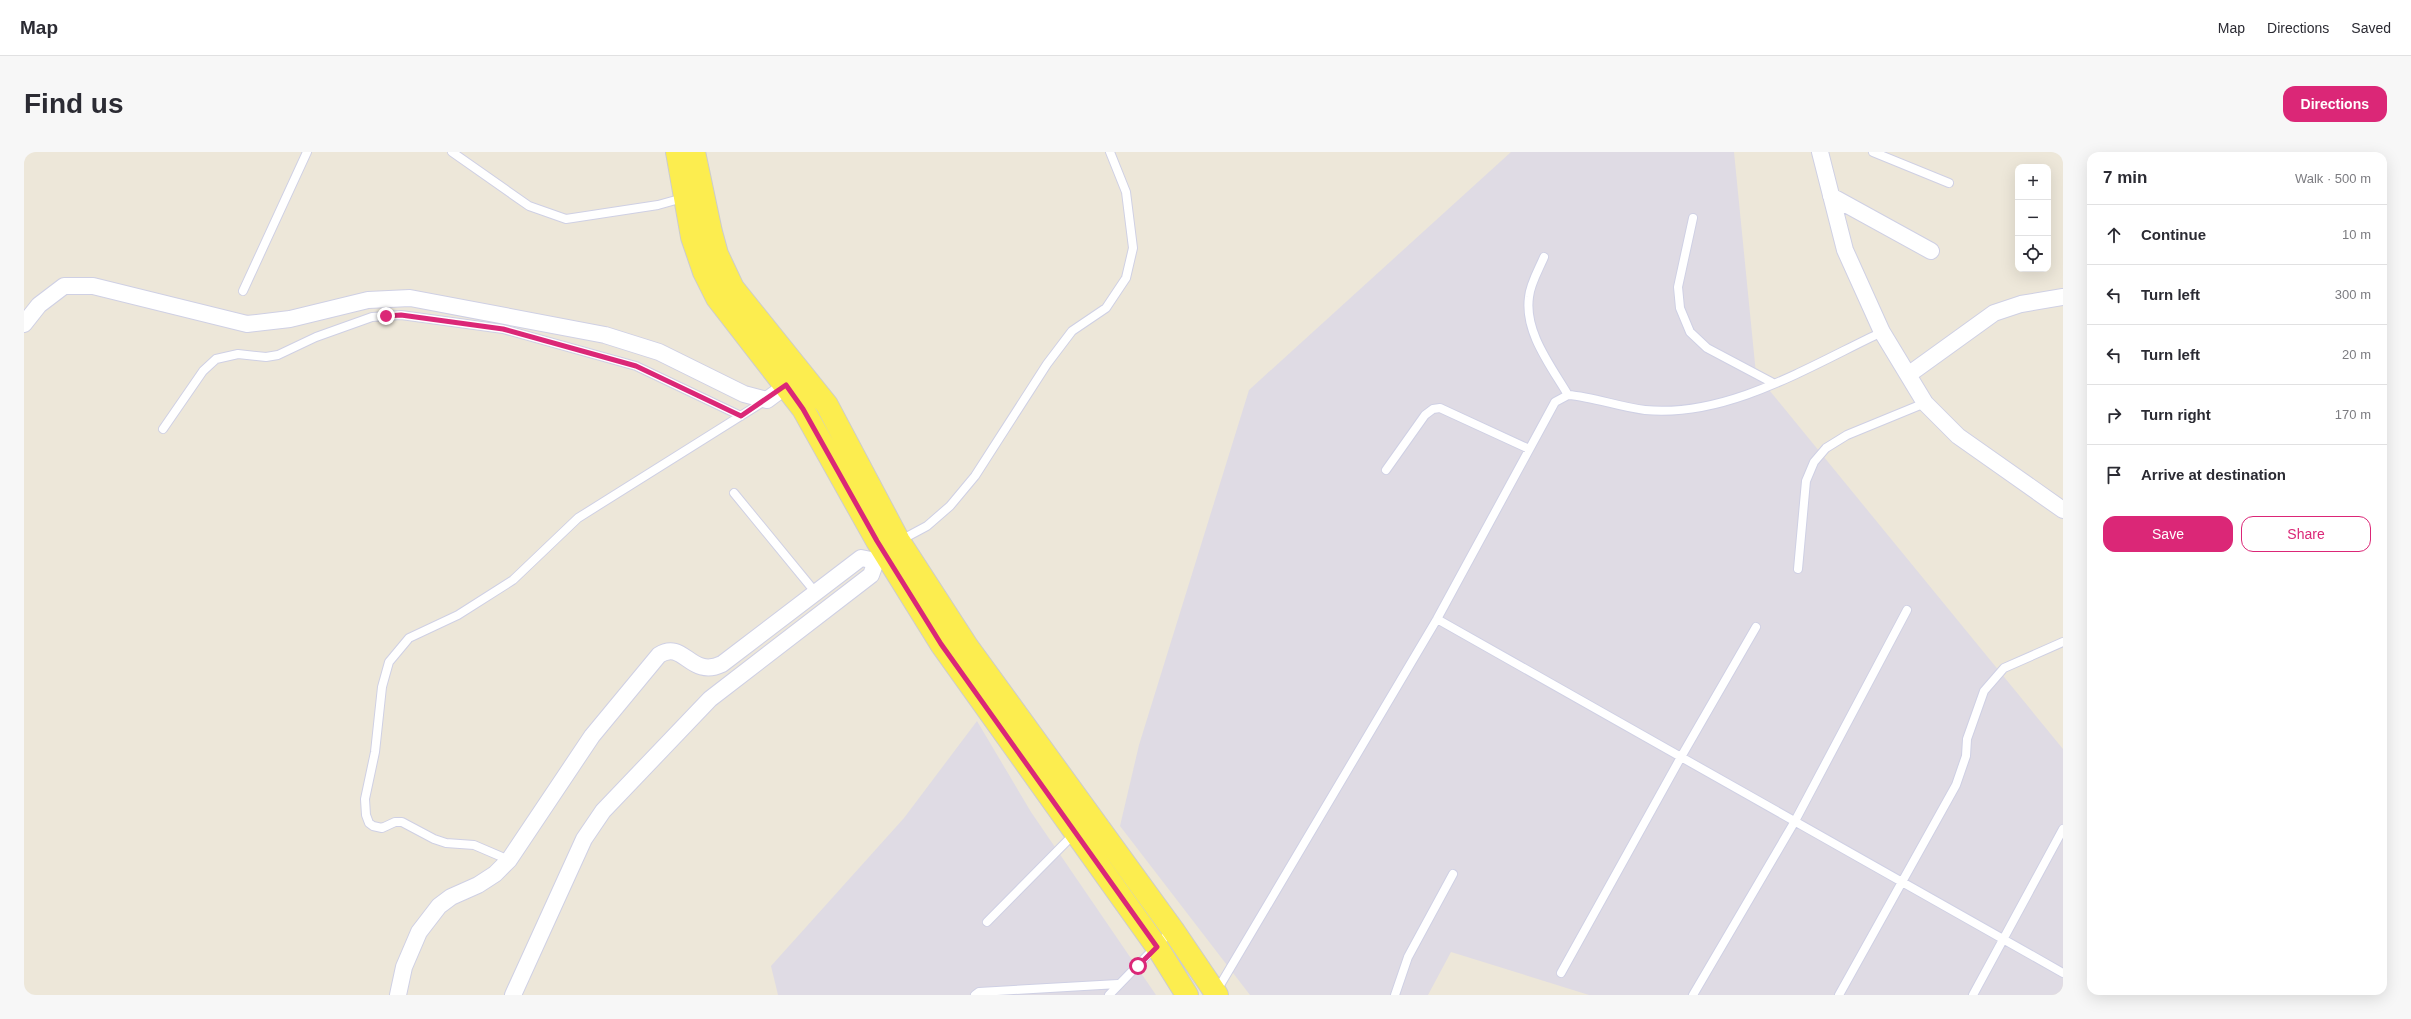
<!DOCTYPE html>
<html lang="en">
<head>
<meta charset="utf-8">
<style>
	body { margin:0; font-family:Helvetica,sans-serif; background:#f7f7f7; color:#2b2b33 }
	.controls { position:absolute; right:12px; top:12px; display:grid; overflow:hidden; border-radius:8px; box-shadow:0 4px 16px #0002 }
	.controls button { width:36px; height:36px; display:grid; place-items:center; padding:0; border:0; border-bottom:1px solid #e1e1e2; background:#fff; color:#2b2b33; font:20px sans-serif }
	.stop { position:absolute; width:12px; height:12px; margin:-9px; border:3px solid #db2777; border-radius:50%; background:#fff }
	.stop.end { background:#db2777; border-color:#fff; box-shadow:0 1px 4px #0008 }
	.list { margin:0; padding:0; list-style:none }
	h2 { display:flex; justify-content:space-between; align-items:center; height:52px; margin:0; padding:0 16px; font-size:17px }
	h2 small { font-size:13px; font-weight:400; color:#7c7c81 }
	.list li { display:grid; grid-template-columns:26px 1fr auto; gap:12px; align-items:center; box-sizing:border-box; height:60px; padding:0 16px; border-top:1px solid #e1e1e2 }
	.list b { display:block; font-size:15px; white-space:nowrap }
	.list em { font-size:13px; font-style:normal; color:#7c7c81 }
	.actions { display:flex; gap:8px; padding:12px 16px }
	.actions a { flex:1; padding:9px 0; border:1px solid #db2777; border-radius:12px; text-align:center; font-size:14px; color:#db2777 }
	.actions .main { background:#db2777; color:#fff }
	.icon { flex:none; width:22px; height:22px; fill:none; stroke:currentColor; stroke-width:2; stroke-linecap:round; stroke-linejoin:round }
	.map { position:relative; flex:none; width:2039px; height:843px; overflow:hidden; border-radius:12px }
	header { display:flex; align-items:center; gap:24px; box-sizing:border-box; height:56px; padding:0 20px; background:#fff; border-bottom:1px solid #e1e1e2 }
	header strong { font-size:19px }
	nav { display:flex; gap:22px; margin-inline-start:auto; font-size:14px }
	.intro { display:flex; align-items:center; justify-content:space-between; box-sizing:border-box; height:96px; padding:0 24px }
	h1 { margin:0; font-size:28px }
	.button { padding:10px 18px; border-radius:12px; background:#db2777; color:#fff; font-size:14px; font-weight:700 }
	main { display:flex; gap:24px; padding:0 24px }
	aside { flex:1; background:#fff; border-radius:12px; box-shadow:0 4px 16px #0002 }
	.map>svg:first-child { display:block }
</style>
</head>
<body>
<header>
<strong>Map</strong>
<nav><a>Map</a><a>Directions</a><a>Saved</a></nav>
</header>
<div class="intro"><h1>Find us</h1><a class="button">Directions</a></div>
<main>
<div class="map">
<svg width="2039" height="843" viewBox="0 0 2039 843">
	<rect width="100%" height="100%" fill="#ede7d9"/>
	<!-- industrial -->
	<path fill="#dfdbe4" d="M1487,0H1710L1732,222L2039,597V843H1565L1427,800L1404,843H1226L1096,674L1115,593L1225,238Z
		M953,569L1007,660L1132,843H754L747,814L880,666Z"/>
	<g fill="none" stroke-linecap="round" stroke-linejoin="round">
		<defs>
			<path id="service" d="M428,0L505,54L542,67L634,53L659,46
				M1849,0L1925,31
				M1669,66L1654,135L1656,156L1666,180L1683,196L1749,231
				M1520,105C1515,117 1506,132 1505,145C1500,180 1527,214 1544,243
				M219,139L283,0
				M139,277L179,219L192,207L214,202L242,205L254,203L292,185L348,165L377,163L479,177L612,214L717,264
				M1362,318L1401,263L1409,257L1416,256L1505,297
				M710,341L792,441
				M875,389L903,374L926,354L951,324L1023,212L1048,179L1082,156L1102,126L1109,96L1102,40L1086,0
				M1774,417L1782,329L1790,310L1802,296L1823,283L1901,251
				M1413,467L2039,821
				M485,708L450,693L422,691L410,687L378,670H371L358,676L349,674L345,671L342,663L341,647L351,600L358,535L365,510L385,486L434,463L489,428L554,366L742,248
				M963,770L1051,681
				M1537,821L1657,605L1732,475
				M1192,840L1413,467L1531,250L1544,243C1570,245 1595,255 1621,258C1703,266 1786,214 1858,180
				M951,843L955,840L1094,832
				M1085,843L1148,778
				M1371,843L1384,805L1429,722
				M1669,843L1771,669L1883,458
				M1815,843L1932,633L1942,604L1943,587L1960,539L1980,516L2039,490
				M1949,843L2039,677"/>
			<path id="minor" d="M1796,0L1821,98L1858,180L1901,251L1934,284L2039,358
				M1807,44L1907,99
				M0,172L15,153L40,134H69L223,172L266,167L344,148L386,146L581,183L635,200L720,242L743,248L770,228
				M1884,223L1970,161L1997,152L2039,145
				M374,843L380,815L395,780L415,754L427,745L454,733L471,722L485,708L568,584L635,503C660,487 666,527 698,512L837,406L852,409
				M489,843L560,687L579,659L686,547L847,423L852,409L860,403"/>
			<path id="primary" d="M653,0L668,85L680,120L693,146L779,257L853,389L917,492L1133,795L1163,843
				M670,0L687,80L693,102L709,136L803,253L875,389L943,494L1149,778L1193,843"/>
		</defs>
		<!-- service casing -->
		<use href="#service" stroke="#cfd0e4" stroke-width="10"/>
		<!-- minor casing -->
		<use href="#minor" stroke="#cfd0e4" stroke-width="18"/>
		<!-- primary casing -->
		<use href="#primary" stroke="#ccc" stroke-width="24"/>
		<!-- service -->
		<use href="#service" stroke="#fff" stroke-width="8"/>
		<!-- minor -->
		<use href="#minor" stroke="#fff" stroke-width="16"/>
		<!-- primary -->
		<use href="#primary" stroke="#fced4f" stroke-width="22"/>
	</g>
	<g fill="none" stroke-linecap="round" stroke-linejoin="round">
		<!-- route -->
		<path stroke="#db2777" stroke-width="5" d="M362,164L377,163L479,177L612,214L717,264L762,233L779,257L853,389L917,492L1133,795L1114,814"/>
	</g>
</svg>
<div class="controls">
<button>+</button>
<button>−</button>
<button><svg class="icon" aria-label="locate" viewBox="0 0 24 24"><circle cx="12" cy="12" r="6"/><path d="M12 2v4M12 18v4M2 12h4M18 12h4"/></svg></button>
</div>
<div class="stop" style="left:1114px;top:814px"></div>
<div class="stop end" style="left:362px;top:164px"></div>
</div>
<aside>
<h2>7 min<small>Walk · 500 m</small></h2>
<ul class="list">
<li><svg class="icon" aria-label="ahead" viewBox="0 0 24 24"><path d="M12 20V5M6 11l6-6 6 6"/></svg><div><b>Continue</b></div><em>10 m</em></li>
<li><svg class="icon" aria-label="left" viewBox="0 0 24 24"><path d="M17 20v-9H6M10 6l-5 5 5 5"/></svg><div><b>Turn left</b></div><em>300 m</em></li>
<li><svg class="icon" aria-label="left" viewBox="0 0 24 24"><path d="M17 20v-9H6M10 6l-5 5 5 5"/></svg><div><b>Turn left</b></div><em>20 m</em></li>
<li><svg class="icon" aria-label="right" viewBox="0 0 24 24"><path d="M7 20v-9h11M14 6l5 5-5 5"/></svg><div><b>Turn right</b></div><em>170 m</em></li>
<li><svg class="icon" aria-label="arrive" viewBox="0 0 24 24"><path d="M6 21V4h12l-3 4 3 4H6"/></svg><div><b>Arrive at destination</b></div></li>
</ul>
<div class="actions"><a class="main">Save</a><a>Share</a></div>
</aside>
</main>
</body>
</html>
